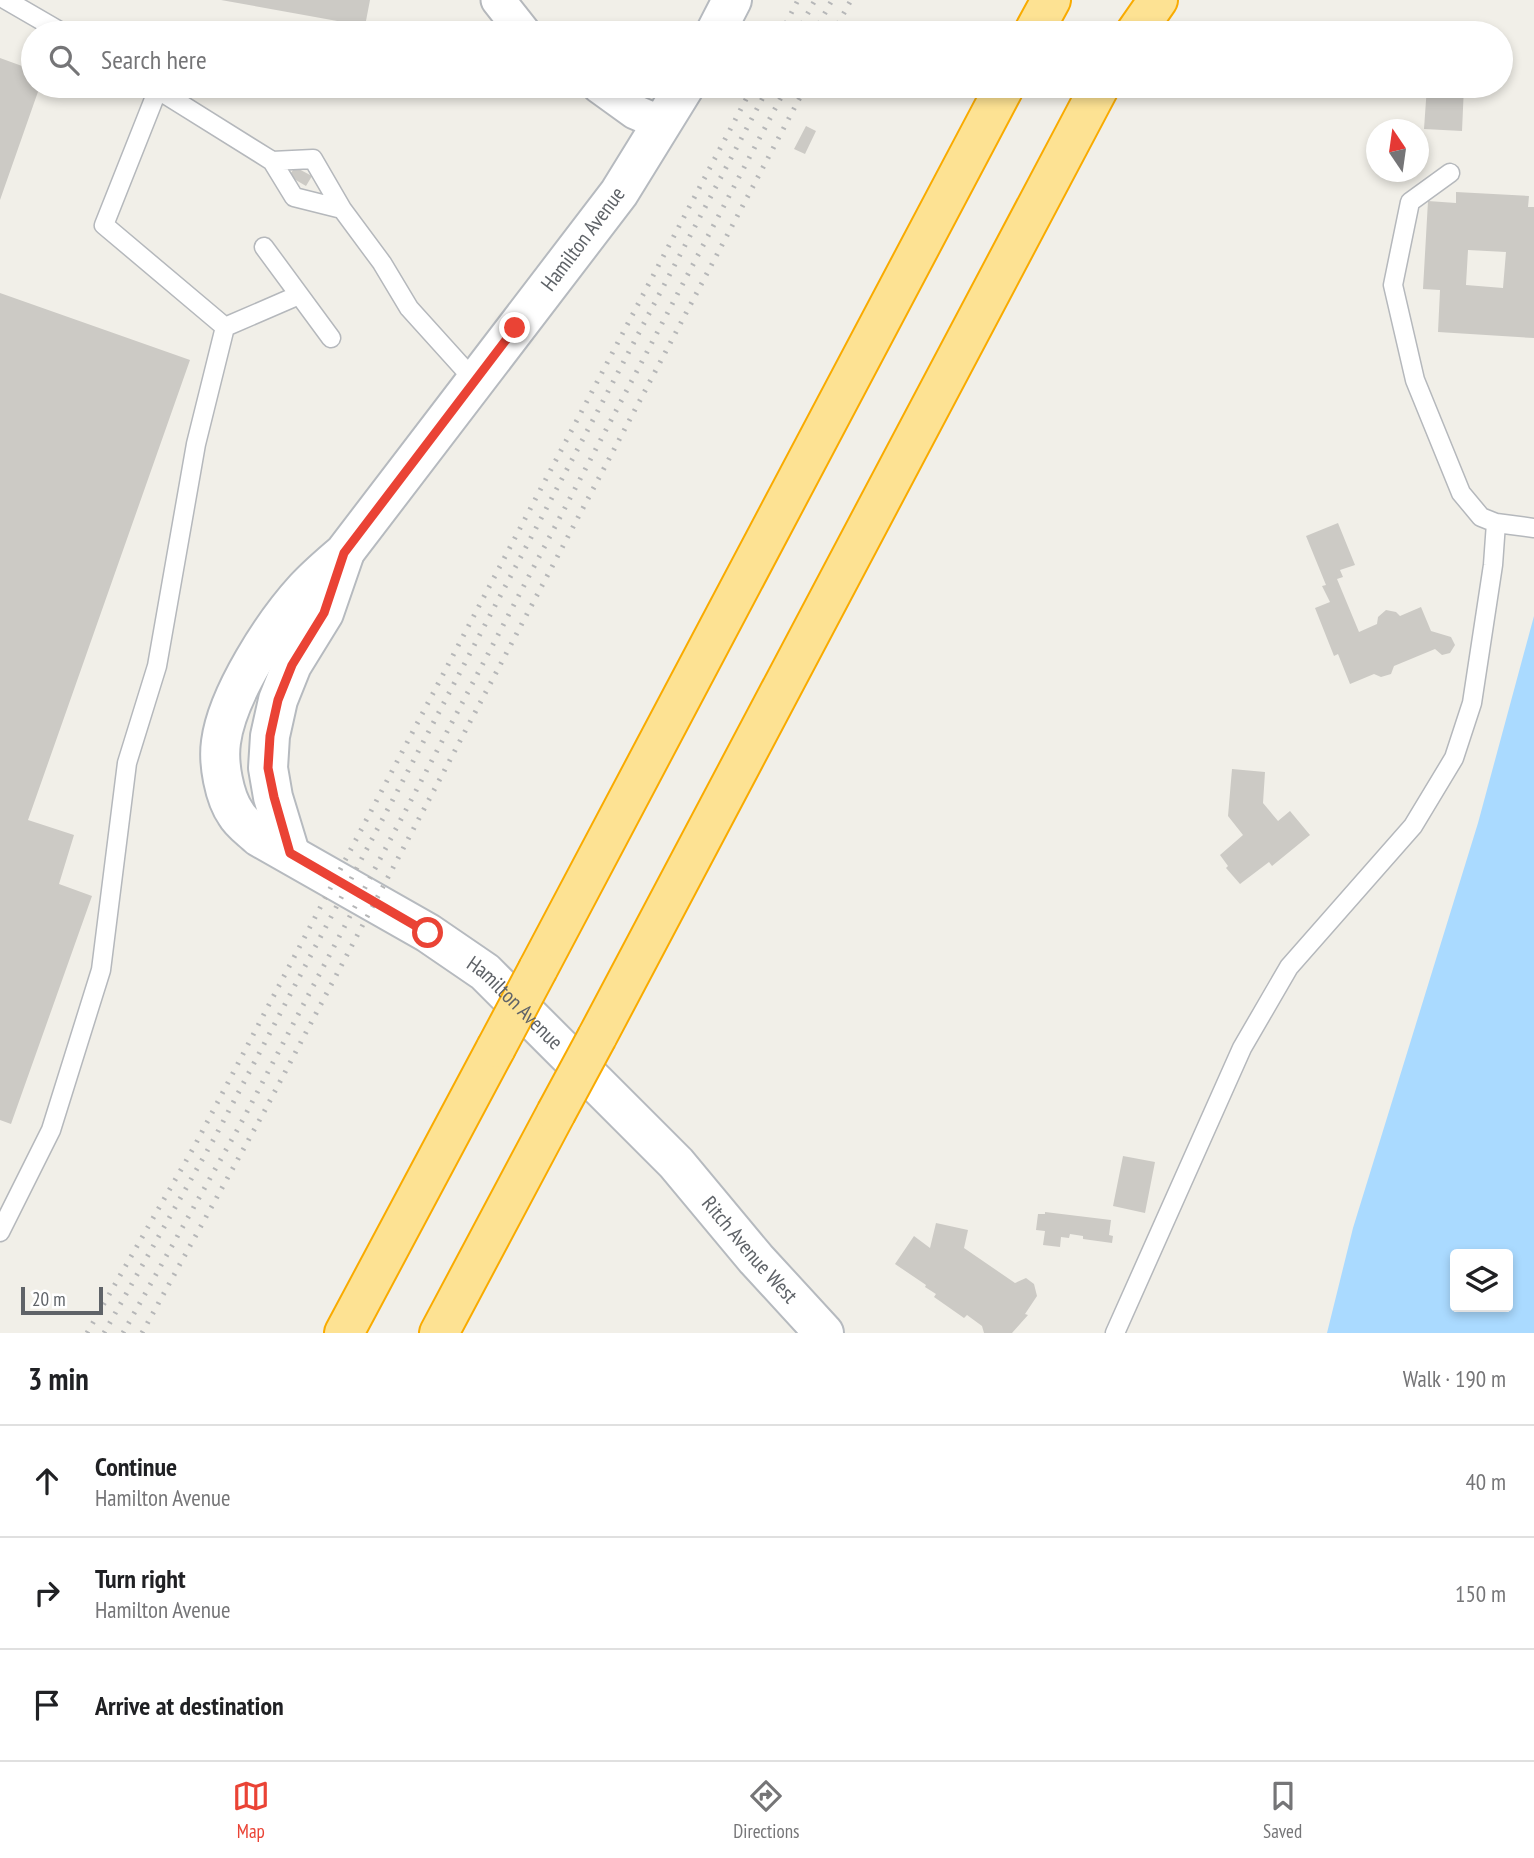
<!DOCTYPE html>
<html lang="en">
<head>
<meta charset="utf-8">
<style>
	body { margin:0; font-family:"PT Sans Narrow",sans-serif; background:#f6f6f6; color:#202124 }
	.controls { position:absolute; right:21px; bottom:21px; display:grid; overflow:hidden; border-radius:7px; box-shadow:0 4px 10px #0003 }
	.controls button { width:63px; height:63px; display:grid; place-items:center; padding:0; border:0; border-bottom:2px solid #e0e0e0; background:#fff; color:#202124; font:35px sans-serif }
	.compass { position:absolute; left:1366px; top:119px; width:63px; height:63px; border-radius:50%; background:#fff; box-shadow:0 4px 10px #0003; rotate:347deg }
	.scale { position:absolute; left:21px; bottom:18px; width:82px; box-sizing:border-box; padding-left:7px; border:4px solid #5f6368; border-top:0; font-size:19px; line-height:24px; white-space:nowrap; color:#5f6368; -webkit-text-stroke:5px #fff; paint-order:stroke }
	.stop { position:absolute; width:21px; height:21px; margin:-16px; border:5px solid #ea4335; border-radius:50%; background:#fff }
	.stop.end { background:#ea4335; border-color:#fff; box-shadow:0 2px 7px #0008 }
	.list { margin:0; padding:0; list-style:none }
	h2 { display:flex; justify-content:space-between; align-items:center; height:91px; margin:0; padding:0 28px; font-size:30px }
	h2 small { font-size:23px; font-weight:400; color:#757577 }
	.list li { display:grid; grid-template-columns:46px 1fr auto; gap:21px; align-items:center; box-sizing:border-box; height:112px; padding:0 28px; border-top:2px solid #e0e0e0 }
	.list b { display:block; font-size:26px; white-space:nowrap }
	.list p { margin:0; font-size:23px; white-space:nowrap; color:#757577 }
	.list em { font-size:23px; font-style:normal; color:#757577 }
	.icon { flex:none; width:38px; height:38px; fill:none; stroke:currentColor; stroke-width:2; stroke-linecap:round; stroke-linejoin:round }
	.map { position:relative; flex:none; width:1534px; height:1333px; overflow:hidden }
	.search { position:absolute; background:#fff; box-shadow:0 4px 10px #0003; left:21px; right:21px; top:21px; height:77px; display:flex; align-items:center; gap:18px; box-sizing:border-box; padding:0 24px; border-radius:38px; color:#757577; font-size:26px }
	.sheet { height:427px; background:#fff }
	nav { display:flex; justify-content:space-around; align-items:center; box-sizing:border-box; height:98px; border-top:2px solid #e0e0e0; background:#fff; font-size:19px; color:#757577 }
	nav a { display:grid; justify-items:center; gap:4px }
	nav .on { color:#ea4335 }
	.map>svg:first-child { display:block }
</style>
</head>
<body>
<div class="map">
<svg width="1534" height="1333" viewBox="0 0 1534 1333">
	<rect width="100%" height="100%" fill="#f1efe8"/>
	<!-- water -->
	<path fill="#aadaff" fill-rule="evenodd" d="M1534,616V1333H1327L1353,1228L1478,823ZM1455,1254H1508V1307H1455Z"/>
	<!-- building -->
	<path fill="#cccac5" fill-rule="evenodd" d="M221,0H370L365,26Z
		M0,58L33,70V86H40L0,200Z
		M1427,86H1464L1462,131L1424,129Z
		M806,126L816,131L805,154L794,149Z
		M295,167L312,176L306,186L289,176Z
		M1456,192L1529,196L1528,207H1534V338L1438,332L1440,290L1423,289L1428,201L1456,203ZM1468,250L1506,252L1503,288L1466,285Z
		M0,293L190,360L28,820L74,835L59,884L92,896L11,1124L0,1120Z
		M1338,523L1355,565L1340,570L1343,577L1337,579L1359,632L1377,624L1378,617L1386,610L1396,612L1400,616L1421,607L1431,631L1451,637L1455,645L1450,653L1442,655L1435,649L1394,666L1391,674L1381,677L1374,674L1350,684L1338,654L1334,656L1315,608L1330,602L1322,586L1326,585L1306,536Z
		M1232,769L1265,772L1263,803L1278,821L1290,811L1310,835L1272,866L1269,862L1240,884L1226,868L1228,866L1220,855L1243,835L1228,816Z
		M1123,1156L1155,1162L1145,1213L1113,1206Z
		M1045,1212L1111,1220L1109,1235L1113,1236L1112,1243L1083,1239V1236L1070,1234L1069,1238L1061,1237L1060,1247L1043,1245L1045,1231L1036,1230L1038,1214H1045Z
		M936,1223L968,1230L964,1248L1015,1283L1026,1278L1034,1284L1037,1296L1025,1314L1028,1315L1012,1333H984L982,1326L967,1315L964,1318L934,1297L936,1294L925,1287L926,1285L895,1264L914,1236L930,1248Z"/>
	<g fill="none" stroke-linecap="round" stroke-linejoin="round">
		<defs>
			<path id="lane" d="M6,0L63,33
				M152,86L272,161L294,197L342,209
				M272,161L313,159L342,209L382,263L409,308L474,380
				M264,247L331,338
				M225,327L299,295
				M1496,523L1534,528
				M0,1232L51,1130L101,970L127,763L157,666L196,444L225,327L104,225L158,89
				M1115,1333L1242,1048L1289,967L1413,826L1454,758L1472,703L1493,565L1496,523L1481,517L1461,493L1415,380L1393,285L1410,202L1450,173"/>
			<path id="street" d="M498,0L524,33
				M599,86L635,112L663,124"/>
			<g id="secondary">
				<path d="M715,33L732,0"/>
				<path id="s1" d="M685,86L619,193L344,553C331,564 317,576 305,589C273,624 227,695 221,742C218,763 224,797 236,814C241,823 252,830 259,837L428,933L485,972L676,1163L756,1259L824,1333"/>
				<path d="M290,853L273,797L268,768L270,736L278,700L292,665L324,613L344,555"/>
			</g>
			<path id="highway" d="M1033,33L1051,0
				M1135,33L1158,0
				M538,969L1005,86
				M597,1037L1100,86
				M344,1333L496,1048
				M439,1333L556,1113"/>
		</defs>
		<!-- lane casing -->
		<use href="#lane" stroke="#b5b8bc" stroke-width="21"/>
		<!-- street casing -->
		<use href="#street" stroke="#b5b8bc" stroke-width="37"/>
		<!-- secondary casing -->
		<use href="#secondary" stroke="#b6babf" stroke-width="42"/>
		<!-- highway casing -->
		<use href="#highway" stroke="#f9ab00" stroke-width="42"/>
		<!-- lane -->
		<use href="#lane" stroke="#fff" stroke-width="18"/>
		<!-- street -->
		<use href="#street" stroke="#fff" stroke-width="33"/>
		<!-- secondary -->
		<use href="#secondary" stroke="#fff" stroke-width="38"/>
		<!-- highway -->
		<use href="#highway" stroke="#fde293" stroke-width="38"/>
		<!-- rail -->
		<path stroke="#b6b7b8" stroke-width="5" stroke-dasharray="2 9" stroke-linecap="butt" d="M781,33L798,0
			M797,33L815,0
			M814,33L832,0
			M833,33L851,0
			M87,1333L194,1147L753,86
			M104,1333L215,1137L769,86
			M123,1333L240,1125L787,86
			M142,1333L265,1110L806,86"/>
		<defs>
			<path id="highway-bridge" d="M496,1048L538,969
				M556,1113L597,1037"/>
		</defs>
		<!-- highway-bridge casing -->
		<use href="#highway-bridge" stroke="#f9ab00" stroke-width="42" stroke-linecap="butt"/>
		<!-- highway-bridge -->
		<use href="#highway-bridge" stroke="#fde293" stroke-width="38"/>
	</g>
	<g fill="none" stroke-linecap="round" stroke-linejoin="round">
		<!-- route -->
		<path stroke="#ea4335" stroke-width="9" d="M428,933L290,853L274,797L268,768L270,736L278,700L292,665L324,613L344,553L515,328"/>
	</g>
	<g text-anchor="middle" stroke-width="7" stroke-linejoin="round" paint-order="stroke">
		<!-- street labels -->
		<g font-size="21" fill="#5f6368" stroke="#fff">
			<text transform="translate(583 239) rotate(-53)" y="7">Hamilton Avenue</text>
			<text dy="7" stroke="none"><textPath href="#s1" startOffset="1222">Hamilton Avenue</textPath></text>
			<text dy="7" stroke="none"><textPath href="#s1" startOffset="1563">Ritch Avenue West</textPath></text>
		</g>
	</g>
</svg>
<div class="controls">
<button><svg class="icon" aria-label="layers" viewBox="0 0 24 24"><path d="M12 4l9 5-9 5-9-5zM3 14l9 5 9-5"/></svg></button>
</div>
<svg class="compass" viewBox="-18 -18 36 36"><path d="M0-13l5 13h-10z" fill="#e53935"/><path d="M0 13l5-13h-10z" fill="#757577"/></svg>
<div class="scale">20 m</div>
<div class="stop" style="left:428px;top:933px"></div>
<div class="stop end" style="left:515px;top:328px"></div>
<div class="search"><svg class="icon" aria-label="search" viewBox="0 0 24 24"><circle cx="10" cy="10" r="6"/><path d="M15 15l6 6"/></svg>Search here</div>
</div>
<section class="sheet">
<h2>3 min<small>Walk · 190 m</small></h2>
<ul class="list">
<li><svg class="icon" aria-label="ahead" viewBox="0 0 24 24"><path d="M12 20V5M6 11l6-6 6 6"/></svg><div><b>Continue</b><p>Hamilton Avenue</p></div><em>40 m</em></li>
<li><svg class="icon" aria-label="right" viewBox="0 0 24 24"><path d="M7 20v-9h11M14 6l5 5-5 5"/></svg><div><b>Turn right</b><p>Hamilton Avenue</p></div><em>150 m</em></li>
<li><svg class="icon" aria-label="arrive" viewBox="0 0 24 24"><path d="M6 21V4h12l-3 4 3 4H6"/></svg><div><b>Arrive at destination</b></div></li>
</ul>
</section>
<nav>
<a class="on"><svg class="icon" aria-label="map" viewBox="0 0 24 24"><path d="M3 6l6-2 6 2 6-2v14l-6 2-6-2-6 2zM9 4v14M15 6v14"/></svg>Map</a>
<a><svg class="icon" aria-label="directions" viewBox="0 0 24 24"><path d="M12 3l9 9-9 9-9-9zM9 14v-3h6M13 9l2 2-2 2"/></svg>Directions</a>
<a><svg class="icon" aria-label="saved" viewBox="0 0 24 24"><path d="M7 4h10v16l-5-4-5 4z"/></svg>Saved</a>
</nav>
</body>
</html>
